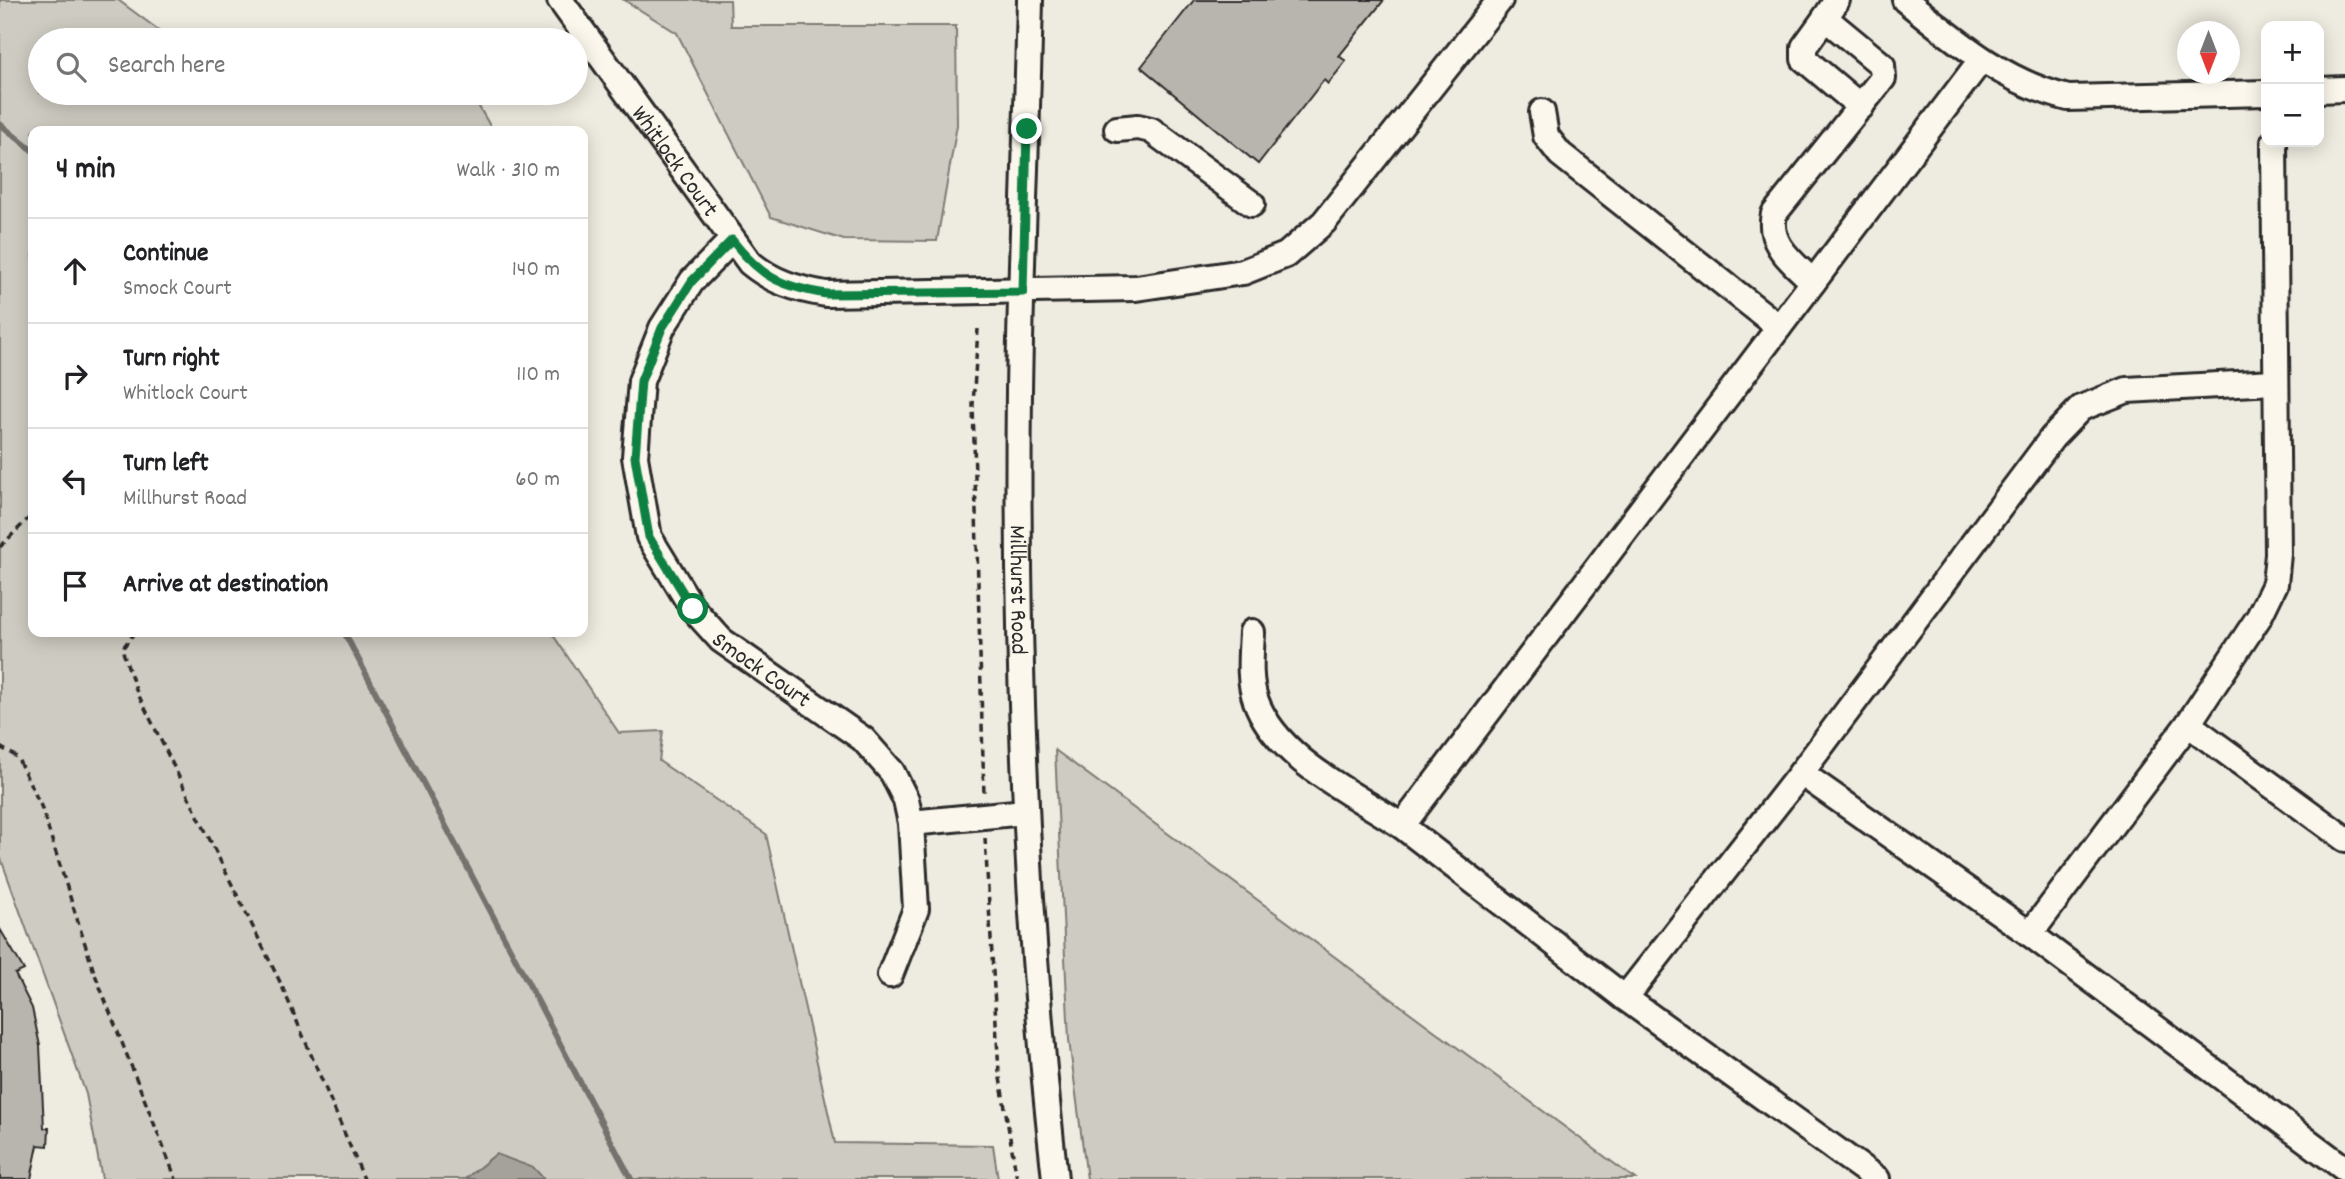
<!DOCTYPE html>
<html lang="en">
<head>
<meta charset="utf-8">
<style>
	body { margin:0; font-family:Dekko,sans-serif; background:#f2f2f2; color:#202124 }
	.controls { position:absolute; right:21px; top:21px; display:grid; overflow:hidden; border-radius:14px; box-shadow:0 4px 18px #0003 }
	.controls button { width:63px; height:63px; display:grid; place-items:center; padding:0; border:0; border-bottom:2px solid #e0e0e0; background:#fff; color:#202124; font:35px sans-serif }
	.compass { position:absolute; left:2177px; top:21px; width:63px; height:63px; border-radius:50%; background:#fff; box-shadow:0 4px 18px #0003; rotate:180deg }
	.stop { position:absolute; width:21px; height:21px; margin:-16px; border:5px solid #0b8043; border-radius:50%; background:#fff }
	.stop.end { background:#0b8043; border-color:#fff; box-shadow:0 2px 7px #0008 }
	.list { margin:0; padding:0; list-style:none }
	h2 { display:flex; justify-content:space-between; align-items:center; height:91px; margin:0; padding:0 28px; font-size:30px }
	h2 small { font-size:23px; font-weight:400; color:#757577 }
	.list li { display:grid; grid-template-columns:46px 1fr auto; gap:21px; align-items:center; box-sizing:border-box; height:105px; padding:0 28px; border-top:2px solid #e0e0e0 }
	.list b { display:block; font-size:26px; white-space:nowrap }
	.list p { margin:0; font-size:23px; white-space:nowrap; color:#757577 }
	.list em { font-size:23px; font-style:normal; color:#757577 }
	.icon { flex:none; width:38px; height:38px; fill:none; stroke:currentColor; stroke-width:2; stroke-linecap:round; stroke-linejoin:round }
	.map { position:relative; flex:none; width:2345px; height:1179px; overflow:hidden }
	.search { position:absolute; background:#fff; box-shadow:0 4px 18px #0003; left:28px; top:28px; width:560px; height:77px; display:flex; align-items:center; gap:18px; box-sizing:border-box; padding:0 24px; border-radius:38px; color:#757577; font-size:26px }
	.panel { position:absolute; background:#fff; box-shadow:0 4px 18px #0003; left:28px; top:126px; width:560px; height:511px; border-radius:14px }
	.map>svg:first-child { display:block }
</style>
</head>
<body>
<div class="map">
<svg width="2345" height="1179" viewBox="0 0 2345 1179">
	<rect width="100%" height="100%" fill="#eeebe0"/>
	<filter id="ink" filterUnits="userSpaceOnUse"><feTurbulence type="fractalNoise" baseFrequency=".0143" numOctaves="2"/><feDisplacementMap in="SourceGraphic" scale="14" xChannelSelector="R" yChannelSelector="G"/><feConvolveMatrix kernelMatrix="1 2 1 2 8 2 1 2 1" color-interpolation-filters="sRGB"/></filter>
	<g filter="url(#ink)">
		<!-- green -->
		<path fill="#cecbc2" stroke="#7c7b76" stroke-width="2" d="M0,0H118L172,40H40V93H471L493,131H33V632H551L619,733L663,731L659,761L766,834L835,1143L993,1145L998,1179H102L86,1094L0,856Z
			M624,0H730L731,26H956L957,125L937,241L844,240L771,217L677,33Z
			M1055,750L1635,1179H1087L1069,1040Z"/>
		<!-- water -->
		<path fill="#a4a29a" stroke="#74726e" stroke-width="2" d="M496,1154L534,1168L544,1179H465Z"/>
		<g fill="none" stroke-linecap="round" stroke-linejoin="round">
			<!-- stream -->
			<path stroke="#74726e" stroke-width="6" d="M0,124L33,151
				M344,632L631,1179"/>
		</g>
		<!-- building -->
		<path fill="#b8b5ae" stroke="#2b2b2b" stroke-width="2" d="M1194,0H1384L1339,56L1346,61L1328,84L1324,80L1258,164L1141,67Z
			M0,929L24,970L15,974L32,1008L40,1046L44,1128H49L48,1146L38,1145L31,1179H0Z"/>
		<g fill="none" stroke-linecap="round" stroke-linejoin="round">
			<defs>
				<g id="minor">
					<path id="s1" d="M560,0L750,263C773,282 796,289 826,294L1136,288L1243,272L1286,255L1324,222L1500,0"/>
					<path id="s2" d="M1030,0C1027,130 1021,261 1019,391C1016,654 1026,917 1055,1179"/>
					<path d="M1905,0C1956,41 2003,82 2068,98L2266,93"/>
					<path d="M1825,18L1804,47V59L1861,107"/>
					<path d="M2319,90L2345,89"/>
					<path d="M1542,112L1546,136L1560,154L1779,327"/>
					<path d="M1117,129L1138,127L1151,130L1252,204"/>
					<path id="s3" d="M732,240L692,281L662,328L641,381L635,457L649,537L693,609L721,640L863,739L892,772L906,800L911,823L916,909L890,975"/>
					<path d="M1813,282C1793,262 1767,245 1774,214L1883,78L1882,65L1825,18L1837,0"/>
					<path d="M1252,632C1251,655 1248,679 1256,701C1278,760 1353,793 1402,826"/>
					<path d="M2188,724L2345,839"/>
					<path d="M1801,773L2030,934L2345,1169"/>
					<path d="M911,823L1025,812"/>
					<path d="M2030,934L2188,724L2259,617L2275,584L2278,554L2274,142"/>
					<path d="M1625,998L1801,773L2052,438L2081,408L2127,390L2274,382"/>
					<path d="M1877,1179L1625,998L1402,826L1981,60"/>
				</g>
			</defs>
			<!-- minor casing -->
			<use href="#minor" stroke="#2b2b2b" stroke-width="30"/>
			<!-- path -->
			<path stroke="#2b2b2b" stroke-width="3.5" stroke-dasharray="7 5" stroke-linecap="butt" d="M978,329L973,405L984,795
				M0,547L33,514
				M135,632L122,649L136,690L281,984L364,1179
				M0,747L17,757L41,806L94,972L176,1179
				M985,838L999,1072L1017,1179"/>
			<!-- minor -->
			<use href="#minor" stroke="#fbf7ec" stroke-width="24"/>
		</g>
	</g>
	<g fill="none" stroke-linecap="round" stroke-linejoin="round" filter="url(#ink)">
		<!-- route -->
		<path stroke="#0b8043" stroke-width="9" d="M693,609L649,537L635,457L641,381L662,328L692,281L732,240C761,277 780,286 826,294L1023,292L1027,129"/>
	</g>
	<g text-anchor="middle" stroke-width="7" stroke-linejoin="round" paint-order="stroke">
		<!-- street labels -->
		<g font-size="24" fill="#2b2b2b" stroke="#fbf7ec">
			<text dy="8" stroke="none"><textPath href="#s1" startOffset="198">Whitlock Court</textPath></text>
			<text dy="8" stroke="none"><textPath href="#s2" startOffset="590">Millhurst Road</textPath></text>
			<text dy="8" stroke="none"><textPath href="#s3" startOffset="504">Smock Court</textPath></text>
		</g>
	</g>
</svg>
<div class="controls">
<button>+</button>
<button>−</button>
</div>
<svg class="compass" viewBox="-18 -18 36 36"><path d="M0-13l5 13h-10z" fill="#e53935"/><path d="M0 13l5-13h-10z" fill="#757577"/></svg>
<div class="stop" style="left:693px;top:609px"></div>
<div class="stop end" style="left:1027px;top:129px"></div>
<div class="search"><svg class="icon" aria-label="search" viewBox="0 0 24 24"><circle cx="10" cy="10" r="6"/><path d="M15 15l6 6"/></svg>Search here</div>
<section class="panel">
<h2>4 min<small>Walk · 310 m</small></h2>
<ul class="list">
<li><svg class="icon" aria-label="ahead" viewBox="0 0 24 24"><path d="M12 20V5M6 11l6-6 6 6"/></svg><div><b>Continue</b><p>Smock Court</p></div><em>140 m</em></li>
<li><svg class="icon" aria-label="right" viewBox="0 0 24 24"><path d="M7 20v-9h11M14 6l5 5-5 5"/></svg><div><b>Turn right</b><p>Whitlock Court</p></div><em>110 m</em></li>
<li><svg class="icon" aria-label="left" viewBox="0 0 24 24"><path d="M17 20v-9H6M10 6l-5 5 5 5"/></svg><div><b>Turn left</b><p>Millhurst Road</p></div><em>60 m</em></li>
<li><svg class="icon" aria-label="arrive" viewBox="0 0 24 24"><path d="M6 21V4h12l-3 4 3 4H6"/></svg><div><b>Arrive at destination</b></div></li>
</ul>
</section>
</div>
</body>
</html>
